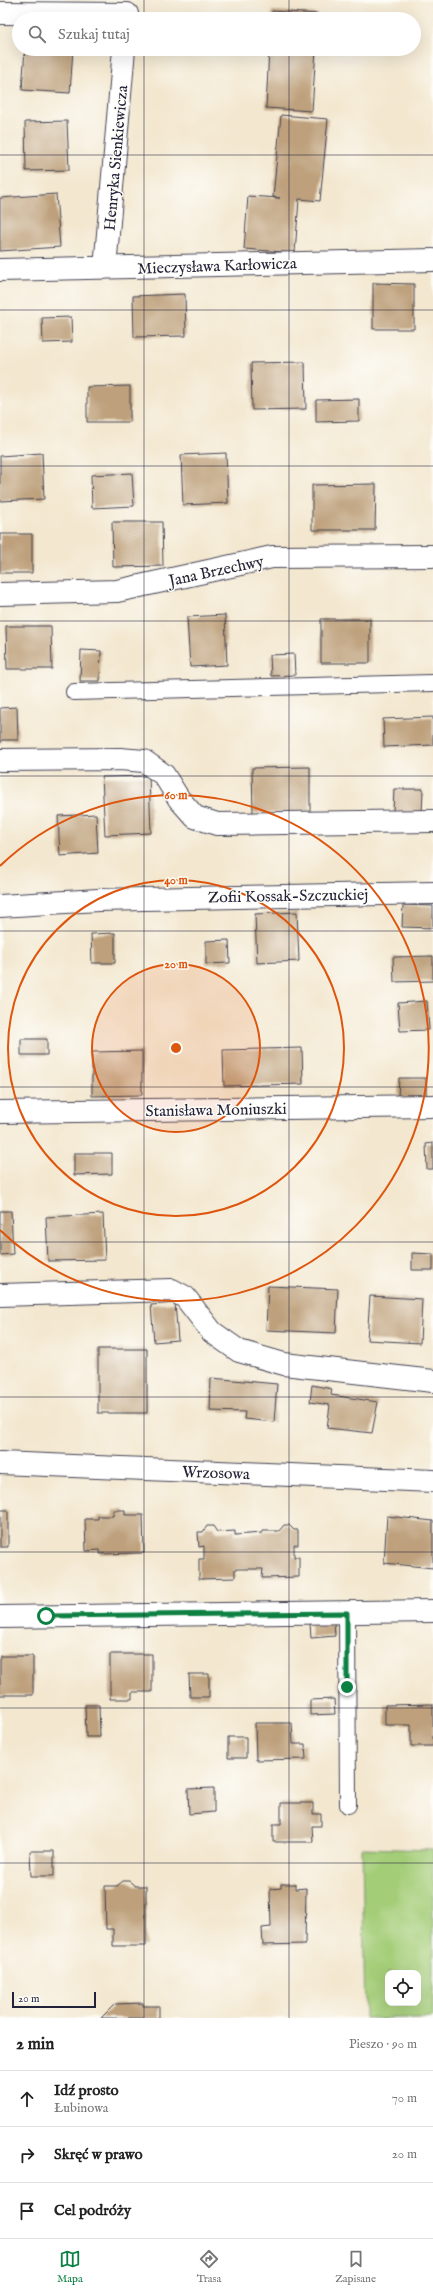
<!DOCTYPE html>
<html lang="pl">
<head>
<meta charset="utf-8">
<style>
	body { margin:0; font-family:"IM FELL English",serif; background:#f6f6f6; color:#222 }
	.controls { position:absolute; right:12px; bottom:12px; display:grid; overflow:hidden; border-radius:8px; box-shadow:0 4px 16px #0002 }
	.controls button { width:36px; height:36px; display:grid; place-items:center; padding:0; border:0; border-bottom:1px solid #e0e0e0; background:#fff; color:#222; font:20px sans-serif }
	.scale { position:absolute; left:12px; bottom:10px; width:84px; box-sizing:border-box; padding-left:4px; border:2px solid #22223b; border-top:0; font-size:11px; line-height:14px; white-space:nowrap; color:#22223b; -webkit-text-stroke:3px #fdfcf7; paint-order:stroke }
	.stop { position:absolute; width:12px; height:12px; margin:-9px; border:3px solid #0b8043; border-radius:50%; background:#fff }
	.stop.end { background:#0b8043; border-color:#fff; box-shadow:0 1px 4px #0008 }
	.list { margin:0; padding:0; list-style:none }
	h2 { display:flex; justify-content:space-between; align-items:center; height:52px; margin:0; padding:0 16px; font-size:17px }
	h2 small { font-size:13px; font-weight:400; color:#767676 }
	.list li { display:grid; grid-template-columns:26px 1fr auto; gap:12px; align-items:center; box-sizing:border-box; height:56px; padding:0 16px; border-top:1px solid #e0e0e0 }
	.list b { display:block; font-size:15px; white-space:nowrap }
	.list p { margin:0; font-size:13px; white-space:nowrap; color:#767676 }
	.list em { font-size:13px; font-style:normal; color:#767676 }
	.icon { flex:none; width:22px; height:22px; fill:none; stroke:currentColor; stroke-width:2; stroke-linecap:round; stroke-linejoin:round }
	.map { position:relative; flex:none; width:433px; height:2018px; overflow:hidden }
	.search { position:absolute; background:#fff; box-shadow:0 4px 16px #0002; left:12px; right:12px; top:12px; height:44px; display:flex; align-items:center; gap:10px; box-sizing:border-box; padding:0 14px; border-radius:22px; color:#767676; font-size:15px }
	.sheet { height:220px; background:#fff }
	nav { display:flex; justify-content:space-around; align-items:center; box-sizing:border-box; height:56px; border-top:1px solid #e0e0e0; background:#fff; font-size:11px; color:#767676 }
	nav a { display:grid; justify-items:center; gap:2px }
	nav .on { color:#0b8043 }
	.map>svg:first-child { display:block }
</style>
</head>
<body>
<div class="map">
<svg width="433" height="2018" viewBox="0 0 433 2018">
	<rect width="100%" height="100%" fill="#fdfcf7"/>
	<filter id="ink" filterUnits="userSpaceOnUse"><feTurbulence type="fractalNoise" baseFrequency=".025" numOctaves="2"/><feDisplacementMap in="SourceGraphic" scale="8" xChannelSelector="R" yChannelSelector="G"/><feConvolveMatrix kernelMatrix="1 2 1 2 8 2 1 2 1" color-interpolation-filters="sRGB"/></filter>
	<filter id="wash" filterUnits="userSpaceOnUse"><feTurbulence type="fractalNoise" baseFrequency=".012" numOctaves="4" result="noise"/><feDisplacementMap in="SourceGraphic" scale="16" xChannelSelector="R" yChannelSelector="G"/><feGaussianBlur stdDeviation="0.9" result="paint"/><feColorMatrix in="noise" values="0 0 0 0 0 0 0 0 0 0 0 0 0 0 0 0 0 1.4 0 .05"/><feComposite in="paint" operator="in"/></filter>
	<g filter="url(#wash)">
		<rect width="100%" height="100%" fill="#f3e7cf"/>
		<!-- green -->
		<path fill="#a4cd78" stroke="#63785a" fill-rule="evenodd" d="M362,1848L433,1850V2018H365ZM388,1973H418V2003H388Z"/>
		<g id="blocks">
			<!-- building -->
			<path fill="#bea07b" d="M272,11L318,14V19H271Z
				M25,49H73L70,93L22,90Z
				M269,49H316L312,111L266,108Z
				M281,115L328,119L320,201L299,199L295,253L244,249L248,196L280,198L273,197Z
				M67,121L69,170L26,171L25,122Z
				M56,194L60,247L0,251V198Z
				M373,283L414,284V329H373Z
				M185,294L186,336L134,337L133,296Z
				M71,317L72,342L43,343L42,318Z
				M305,362L306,409L252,410L251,363Z
				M130,386V422H87V387Z
				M359,399V421L316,422V400Z
				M42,453L44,499L0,501V456Z
				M226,453L228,503L183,505L181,455Z
				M132,473L134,506L92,508L91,475Z
				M376,484L375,530H312V485Z
				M112,522H162L163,566L113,567Z
				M0,534H32V573H0Z
				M225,615L227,665L190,667L187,617Z
				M321,619H370V663H321Z
				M6,626H51L52,669H7Z
				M81,650L101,651L100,681H80Z
				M294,654L295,675L271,676L270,655Z
				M17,707L18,740H2L0,744V708Z
				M433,717V745L384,747L383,719Z
				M310,767V812L253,813L252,768Z
				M149,776L151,833L105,835L102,777Z
				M394,789H423L422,813L393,812Z
				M96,814L98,853L60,856L58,816Z
				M403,905L433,906V928L402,927Z
				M297,912L299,961L257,963L255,914Z
				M115,933V963H92L91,934Z
				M229,940L230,963L206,964V941Z
				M433,956V981L394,982L393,957Z
				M427,1001L429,1030L400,1031L398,1003Z
				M21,1039H47V1055H21Z
				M302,1048L303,1084L224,1086L223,1050Z
				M142,1051V1095L92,1096V1052Z
				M399,1078H426V1098H398Z
				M433,1143V1169H427L426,1144Z
				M74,1153H112V1174L74,1175Z
				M0,1211H11L13,1254L0,1255Z
				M103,1214L105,1260L48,1261L46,1217Z
				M412,1253L433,1254V1270H412Z
				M268,1286L338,1289L336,1333L266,1330Z
				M370,1296L422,1299L420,1343L367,1340Z
				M175,1303L178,1340L154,1342L151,1305Z
				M98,1349H147V1413H98Z
				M211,1378L277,1384L274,1422L244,1419L245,1412L210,1411Z
				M312,1385L332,1389L331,1395L378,1402L372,1433L327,1428L330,1405L310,1402Z
				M0,1510H8V1547H0Z
				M113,1510H125V1515H143L144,1553L100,1554V1550L86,1551L85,1519H98V1516H113Z
				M387,1516L433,1521V1568L384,1563Z
				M284,1525H289L294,1530H298V1545H294V1557H299V1577L262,1578L263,1569H235V1578L199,1579V1559H204V1546L199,1547L198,1532H203L207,1526H213L217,1532L235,1531V1535L262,1533V1531H279Z
				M334,1622L335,1636L311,1638L310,1623Z
				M110,1654H152V1692H132V1699H110Z
				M0,1656H33V1695H0Z
				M189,1674H209V1697H190Z
				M334,1699L335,1714L310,1715V1700Z
				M433,1704V1746H411V1725H385V1705Z
				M85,1705H99L100,1737H86Z
				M255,1723H292L293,1744H305L306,1759L256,1760Z
				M228,1737H246V1758H228Z
				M214,1788V1812L189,1814L188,1789Z
				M281,1803H313V1814H321V1826H312L313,1842H273V1824H281Z
				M30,1851H54V1876H31Z
				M123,1881H129L135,1886H146V1946H113V1929H106L105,1886H117Z
				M281,1884H295V1889L306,1888L305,1944L263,1945L262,1928L271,1927L270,1889L281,1888Z
				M143,2003V2006H159V2018H101L115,2004Z"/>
		</g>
	</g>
	<g filter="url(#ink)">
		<use href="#blocks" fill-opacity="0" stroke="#414051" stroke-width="1"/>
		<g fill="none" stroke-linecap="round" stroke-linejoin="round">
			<defs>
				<path id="service" d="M74,692L433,683
					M347,1613L348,1805"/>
				<path id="minor" d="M0,13L127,14
					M105,268L124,49
					M0,270L433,260
					M0,594L117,591L272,557L433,556
					M0,760L120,759L144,761L164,775L179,799L195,817L217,824L433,821
					M0,906L98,900L433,893
					M0,1112L433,1106
					M0,1295L172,1290L185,1297L212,1332L239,1351L284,1364L433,1381
					M0,1463L433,1481
					M0,1617L433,1611"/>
			</defs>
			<!-- service casing -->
			<use href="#service" stroke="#414051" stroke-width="18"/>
			<!-- minor casing -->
			<use href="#minor" stroke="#414051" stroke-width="24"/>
			<!-- service -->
			<use href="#service" stroke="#fff" stroke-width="16"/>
			<!-- minor -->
			<use href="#minor" stroke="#fff" stroke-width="22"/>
		</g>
	</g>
	<g fill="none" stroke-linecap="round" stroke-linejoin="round" filter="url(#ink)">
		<!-- route -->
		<path stroke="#0b8043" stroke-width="5" d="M46,1616L347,1613V1687"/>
	</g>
	<!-- grid -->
	<path fill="none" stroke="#22223b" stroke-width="1" stroke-opacity="0.55" d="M144,0V19M289,0V19M144,49V2018M289,49V2018M0,155H433M0,310H433M0,466H433M0,621H433M0,776H433M0,931H433M0,1087H433M0,1242H433M0,1397H433M0,1552H433M0,1708H433M0,1863H433"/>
	<!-- distance rings -->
	<circle cx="176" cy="1048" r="84" fill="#de560e" fill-opacity=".12"/>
	<g fill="none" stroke="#de560e" stroke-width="2">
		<circle cx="176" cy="1048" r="84"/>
		<circle cx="176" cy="1048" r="168"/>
		<path d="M0 866A253 253 0 1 1 0 1230"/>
	</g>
	<g text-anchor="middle" stroke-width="3" stroke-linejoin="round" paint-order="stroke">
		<!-- street labels -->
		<g font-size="16" fill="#22223b" stroke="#fdfcf7">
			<text transform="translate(115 158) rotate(-85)" y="6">Henryka Sienkiewicza</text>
			<text transform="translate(217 265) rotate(-2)" y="6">Mieczysława Karłowicza</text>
			<text transform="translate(216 570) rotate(-12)" y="6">Jana Brzechwy</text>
			<text transform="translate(288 895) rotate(-1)" y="6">Zofii Kossak-Szczuckiej</text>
			<text transform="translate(216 1109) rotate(-1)" y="6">Stanisława Moniuszki</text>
			<text transform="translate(216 1472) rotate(2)" y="6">Wrzosowa</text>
		</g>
	</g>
	<circle cx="176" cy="1048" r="6" fill="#de560e" stroke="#fdfcf7" stroke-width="2"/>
	<g font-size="12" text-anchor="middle" font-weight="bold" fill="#de560e" stroke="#fdfcf7" stroke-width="3" stroke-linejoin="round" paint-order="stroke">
		<text x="176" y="799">60 m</text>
		<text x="176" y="884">40 m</text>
		<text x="176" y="968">20 m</text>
	</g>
</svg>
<div class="controls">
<button><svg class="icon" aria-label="locate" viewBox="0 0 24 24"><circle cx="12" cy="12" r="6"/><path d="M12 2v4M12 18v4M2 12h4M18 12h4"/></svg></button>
</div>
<div class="scale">20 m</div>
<div class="stop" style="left:46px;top:1616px"></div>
<div class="stop end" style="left:347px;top:1687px"></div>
<div class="search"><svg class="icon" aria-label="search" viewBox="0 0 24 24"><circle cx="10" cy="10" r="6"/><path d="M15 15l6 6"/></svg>Szukaj tutaj</div>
</div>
<section class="sheet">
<h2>2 min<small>Pieszo · 90 m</small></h2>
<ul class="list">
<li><svg class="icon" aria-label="ahead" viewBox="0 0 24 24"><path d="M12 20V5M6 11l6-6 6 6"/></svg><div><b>Idź prosto</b><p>Łubinowa</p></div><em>70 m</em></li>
<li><svg class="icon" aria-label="right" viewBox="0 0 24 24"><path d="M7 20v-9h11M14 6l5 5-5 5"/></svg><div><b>Skręć w prawo</b></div><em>20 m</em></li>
<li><svg class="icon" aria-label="arrive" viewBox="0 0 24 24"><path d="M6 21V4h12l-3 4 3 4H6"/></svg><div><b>Cel podróży</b></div></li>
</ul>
</section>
<nav>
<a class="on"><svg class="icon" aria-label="map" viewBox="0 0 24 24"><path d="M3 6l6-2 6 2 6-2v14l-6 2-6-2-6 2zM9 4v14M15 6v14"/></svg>Mapa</a>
<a><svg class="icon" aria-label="directions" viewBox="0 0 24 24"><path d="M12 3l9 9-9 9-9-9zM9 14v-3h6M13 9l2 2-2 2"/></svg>Trasa</a>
<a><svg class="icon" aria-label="saved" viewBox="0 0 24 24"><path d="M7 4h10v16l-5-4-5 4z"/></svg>Zapisane</a>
</nav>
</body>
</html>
